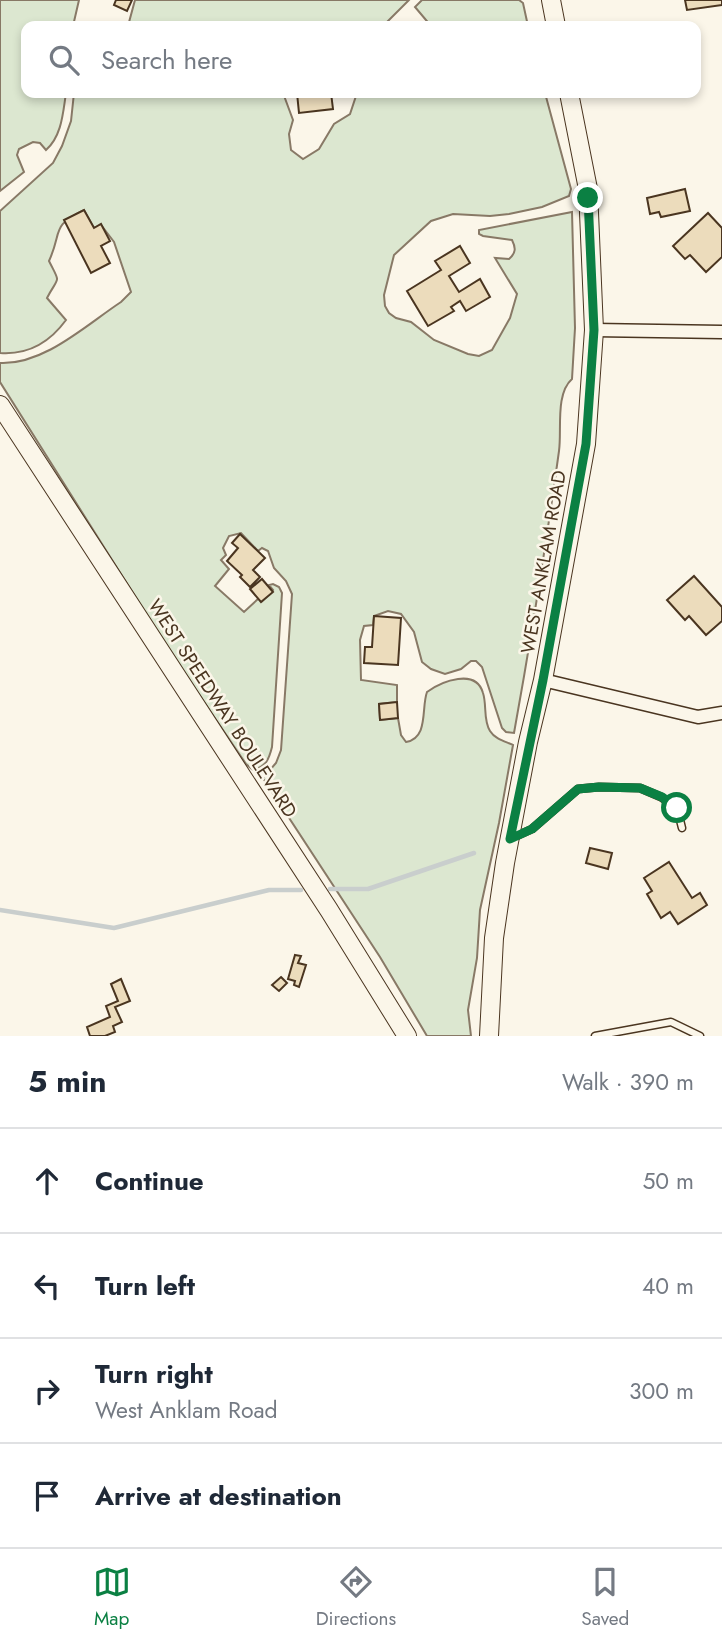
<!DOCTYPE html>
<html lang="en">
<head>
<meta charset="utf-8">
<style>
	body { margin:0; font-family:Jost,sans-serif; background:#f2f2f3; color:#1f2937 }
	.stop { position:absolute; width:21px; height:21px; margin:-16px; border:5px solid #0b8043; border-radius:50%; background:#fff }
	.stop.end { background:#0b8043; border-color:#fff; box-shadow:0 2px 7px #0008 }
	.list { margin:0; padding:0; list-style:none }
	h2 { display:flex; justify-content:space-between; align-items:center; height:91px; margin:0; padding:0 28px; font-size:30px }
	h2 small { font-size:23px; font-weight:400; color:#747a83 }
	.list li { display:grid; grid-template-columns:46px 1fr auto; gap:21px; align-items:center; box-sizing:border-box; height:105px; padding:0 28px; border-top:2px solid #e0e1e3 }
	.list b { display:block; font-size:26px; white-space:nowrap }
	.list p { margin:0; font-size:23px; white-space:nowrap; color:#747a83 }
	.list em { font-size:23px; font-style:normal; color:#747a83 }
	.icon { flex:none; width:38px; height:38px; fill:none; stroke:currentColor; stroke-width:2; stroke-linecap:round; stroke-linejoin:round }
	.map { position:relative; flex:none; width:722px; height:1036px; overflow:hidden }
	.search { position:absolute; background:#fff; box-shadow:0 4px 10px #0003; left:21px; right:21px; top:21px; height:77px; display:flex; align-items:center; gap:18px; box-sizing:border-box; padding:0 24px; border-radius:14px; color:#747a83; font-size:26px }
	.sheet { height:511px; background:#fff }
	nav { display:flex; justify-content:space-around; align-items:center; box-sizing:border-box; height:98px; border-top:2px solid #e0e1e3; background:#fff; font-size:19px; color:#747a83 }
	nav a { display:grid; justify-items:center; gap:4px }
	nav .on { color:#0b8043 }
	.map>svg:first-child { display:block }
</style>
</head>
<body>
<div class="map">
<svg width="722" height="1036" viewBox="0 0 722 1036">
	<rect width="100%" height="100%" fill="#fbf6e9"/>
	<!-- grass -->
	<path fill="#dce7d0" stroke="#887966" stroke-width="2" d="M0,0H79L73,26H26V93H66C63,112 62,136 46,150L40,143L33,142L19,149L17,155L24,172L0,191Z
		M135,0H409L383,26H128Z
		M422,0H519L523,3L528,26H431L415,7Z
		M74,93H283L293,120L289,134L291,150L303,159L319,149L334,124L350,114L357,93H545L571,189L569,196L542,207L509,214L490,216L453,214L431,221L394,255L384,295L385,306L389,313L396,318L411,322L434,340L468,354L479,356L492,350L510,318L517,294L495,258L509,259C516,253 516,248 512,240L483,236L479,234V230L572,212L575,328L572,379C555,394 562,430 559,451C546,545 531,639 514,733L506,732L502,728L482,667L476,661H471L461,669L445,674L431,669L422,662L414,632L401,614L388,611L374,616L373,625L364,626L360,640L361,680L397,685V702L379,704L380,720L398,718L401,735L406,742C429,738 421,708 427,692C442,681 476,668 483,693C487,705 483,720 490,731C495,739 504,741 513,745L499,823L480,910L477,958L468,1010L471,1036H427L380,957L263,778L276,763L281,750L292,594L286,581L274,568L268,551L262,548L258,551L241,533L229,536L223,548L226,555L221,560L229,569L215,586L244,612L259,598L262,601L273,590L269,585L273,584L279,587L282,593L272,747C269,759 266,767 253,770L246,764L170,652L0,382V363C44,365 86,325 121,302L131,292L114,242L101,225L94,228L84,210C50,227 63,230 49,261C61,285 59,275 47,298L66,320C50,342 28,355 0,353V211L53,163L62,146L71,121Z"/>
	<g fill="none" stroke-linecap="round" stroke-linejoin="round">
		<!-- stream -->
		<path stroke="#c9cecd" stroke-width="4.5" d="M330,889H368L474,853
			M0,910L114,928L269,890H301"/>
	</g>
	<!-- building -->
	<path fill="#ecdcbc" stroke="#4a3520" stroke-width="2" d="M116,0H132L127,11L114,5Z
		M685,0H722V5L687,10Z
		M297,93H331L333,109L299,113Z
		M685,189L690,211L661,217L659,212L650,214L647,198Z
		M84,210L94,228L101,224L110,241L101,246L110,263L91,273L64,220Z
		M708,213L722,228V257L706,272L690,255L685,259L673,246Z
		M460,246L470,263L449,276L459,292L480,279L490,297L466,311L460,301L451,307L454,311L428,326L407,291L441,270L435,261Z
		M240,534L265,558L253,570L260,577L250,587L240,577L242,575L227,561L238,548L232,543Z
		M694,576L722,607V621L706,635L689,616L685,620L667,600Z
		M262,579L273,592L261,602L250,589Z
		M374,616L401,618L398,665L364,663L365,647H372Z
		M397,702L398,718L380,720L379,704Z
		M590,848L612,853L608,869L586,863Z
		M669,862L692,898L700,893L707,905L678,924L670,912L661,918L647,894L652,891L644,878Z
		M295,955L301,956L298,963L306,965L299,987L294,985L295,981L288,979Z
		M281,977L287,983L279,991L272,985Z
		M121,979L130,1001L115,1007L122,1022L113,1026L115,1032L105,1036H90L87,1027L110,1017L106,1006L118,1001L111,984Z"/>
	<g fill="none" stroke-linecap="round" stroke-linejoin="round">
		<defs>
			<path id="lane" d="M512,838L532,829L578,789L599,787L640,788L661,797L677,808L682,828
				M595,1036L671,1022L700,1036"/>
			<path id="street" d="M594,330L722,332
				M543,680L698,717L722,713"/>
			<path id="secondary" d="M551,0L556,26
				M0,405L329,910L407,1036
				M489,1036L494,938L505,863L528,742L543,680L586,444L594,330L588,189L569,93"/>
		</defs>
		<!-- lane casing -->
		<use href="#lane" stroke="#4a3520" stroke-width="9"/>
		<!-- street casing -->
		<use href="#street" stroke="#4a3520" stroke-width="15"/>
		<!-- secondary casing -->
		<use href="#secondary" stroke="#4a3520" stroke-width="20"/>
		<!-- lane -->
		<use href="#lane" stroke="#fbf6e9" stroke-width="6"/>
		<!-- street -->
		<use href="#street" stroke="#fbf6e9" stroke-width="12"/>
		<!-- secondary -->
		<use href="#secondary" stroke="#fbf6e9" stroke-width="18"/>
	</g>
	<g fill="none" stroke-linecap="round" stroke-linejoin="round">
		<!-- route -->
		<path stroke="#0b8043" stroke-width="9" d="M588,198L594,330L586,444L543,680L510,839L532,829L578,789L599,787L640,788L662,797L677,808"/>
	</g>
	<g text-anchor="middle" stroke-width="5" stroke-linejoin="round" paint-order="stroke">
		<!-- street labels -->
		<g font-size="19" fill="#4a3520" stroke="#fbf6e9">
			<text transform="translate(543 562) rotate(-80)" y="7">WEST ANKLAM ROAD</text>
			<text transform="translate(223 708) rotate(57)" y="7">WEST SPEEDWAY BOULEVARD</text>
		</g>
	</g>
</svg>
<div class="stop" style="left:677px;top:808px"></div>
<div class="stop end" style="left:588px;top:198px"></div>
<div class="search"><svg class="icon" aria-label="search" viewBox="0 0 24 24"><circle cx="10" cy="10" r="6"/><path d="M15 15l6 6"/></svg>Search here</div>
</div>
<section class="sheet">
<h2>5 min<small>Walk · 390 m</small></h2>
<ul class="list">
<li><svg class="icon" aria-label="ahead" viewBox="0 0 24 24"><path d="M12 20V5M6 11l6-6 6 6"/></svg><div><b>Continue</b></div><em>50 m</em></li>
<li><svg class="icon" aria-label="left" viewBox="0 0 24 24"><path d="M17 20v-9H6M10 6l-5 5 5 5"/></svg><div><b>Turn left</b></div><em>40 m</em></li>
<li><svg class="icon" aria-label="right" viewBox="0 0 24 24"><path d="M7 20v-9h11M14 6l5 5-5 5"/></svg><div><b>Turn right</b><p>West Anklam Road</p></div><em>300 m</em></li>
<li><svg class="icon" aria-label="arrive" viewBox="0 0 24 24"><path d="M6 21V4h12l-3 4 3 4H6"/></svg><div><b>Arrive at destination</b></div></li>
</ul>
</section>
<nav>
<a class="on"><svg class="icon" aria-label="map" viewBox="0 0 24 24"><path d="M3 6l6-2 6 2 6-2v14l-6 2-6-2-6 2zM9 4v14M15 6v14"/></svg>Map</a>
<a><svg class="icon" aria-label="directions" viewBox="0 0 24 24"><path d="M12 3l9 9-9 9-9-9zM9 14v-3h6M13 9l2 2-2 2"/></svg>Directions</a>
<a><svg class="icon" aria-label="saved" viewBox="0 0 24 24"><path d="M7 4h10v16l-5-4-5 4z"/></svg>Saved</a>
</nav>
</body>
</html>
